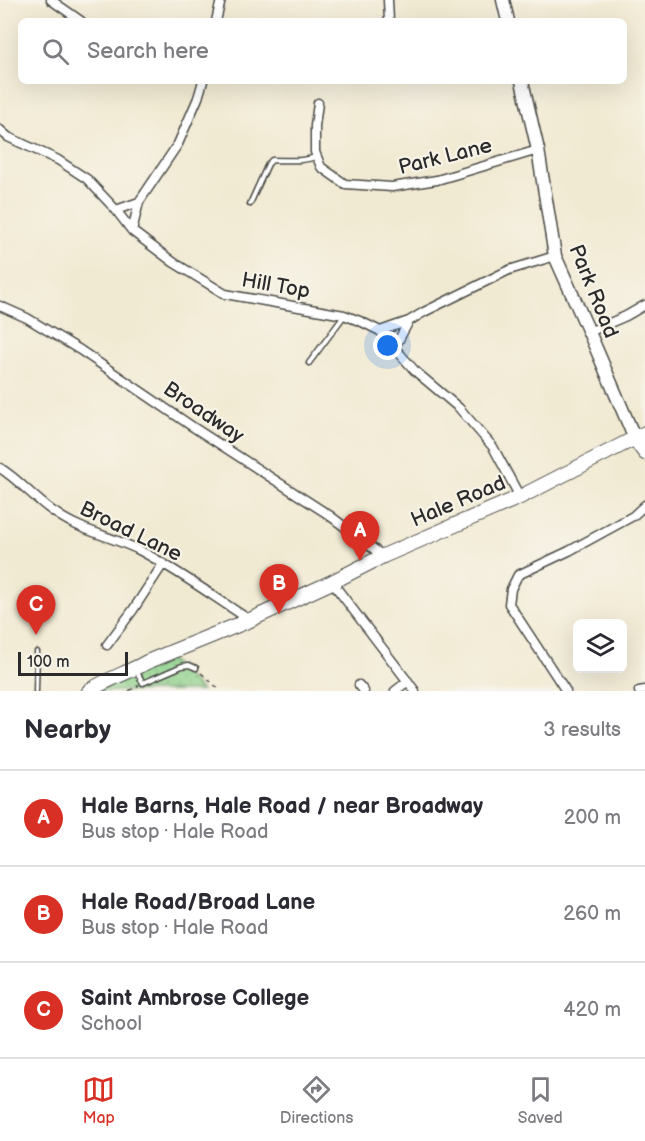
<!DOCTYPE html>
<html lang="en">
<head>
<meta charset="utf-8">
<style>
	body { margin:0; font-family:"Balsamiq Sans",sans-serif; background:#f7f7f7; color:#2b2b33 }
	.controls { position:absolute; right:18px; bottom:18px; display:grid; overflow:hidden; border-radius:9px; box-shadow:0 6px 24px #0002 }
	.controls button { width:54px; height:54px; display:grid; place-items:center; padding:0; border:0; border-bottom:2px solid #e1e1e2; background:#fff; color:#2b2b33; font:30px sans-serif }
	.scale { position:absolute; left:18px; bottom:15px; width:110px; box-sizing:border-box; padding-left:6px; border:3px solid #2b2b2b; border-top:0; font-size:16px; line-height:21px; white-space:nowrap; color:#2b2b2b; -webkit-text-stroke:4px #f7f3e8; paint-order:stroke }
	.you { position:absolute; left:388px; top:346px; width:21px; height:21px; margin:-15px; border:4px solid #fff; border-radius:50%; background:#1a73e8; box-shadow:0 0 0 9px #1a73e833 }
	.badge { display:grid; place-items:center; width:39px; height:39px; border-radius:50%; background:#d93025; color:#fff; font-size:20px; font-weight:700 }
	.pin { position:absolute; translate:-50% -50px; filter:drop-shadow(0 2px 3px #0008) }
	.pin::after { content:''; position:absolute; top:32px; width:21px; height:18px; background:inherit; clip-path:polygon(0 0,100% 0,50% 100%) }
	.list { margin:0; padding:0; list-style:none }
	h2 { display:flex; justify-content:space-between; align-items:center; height:78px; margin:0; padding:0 24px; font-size:26px }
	h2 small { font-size:20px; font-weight:400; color:#7c7c81 }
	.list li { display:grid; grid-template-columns:39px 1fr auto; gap:18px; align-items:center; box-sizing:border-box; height:96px; padding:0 24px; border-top:2px solid #e1e1e2 }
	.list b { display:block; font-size:22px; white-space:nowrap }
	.list p { margin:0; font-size:20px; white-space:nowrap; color:#7c7c81 }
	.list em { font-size:20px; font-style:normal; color:#7c7c81 }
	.icon { flex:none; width:33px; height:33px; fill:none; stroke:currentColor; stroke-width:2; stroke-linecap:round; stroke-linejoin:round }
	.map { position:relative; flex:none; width:645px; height:691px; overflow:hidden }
	.search { position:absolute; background:#fff; box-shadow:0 6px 24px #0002; left:18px; right:18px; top:18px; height:66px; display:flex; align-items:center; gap:15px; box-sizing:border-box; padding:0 21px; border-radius:9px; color:#7c7c81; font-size:22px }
	.sheet { height:366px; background:#fff }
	nav { display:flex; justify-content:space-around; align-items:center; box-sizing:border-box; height:84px; border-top:2px solid #e1e1e2; background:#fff; font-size:16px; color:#7c7c81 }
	nav a { display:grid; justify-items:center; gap:3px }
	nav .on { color:#d93025 }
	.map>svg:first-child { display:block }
</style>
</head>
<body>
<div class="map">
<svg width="645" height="691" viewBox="0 0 645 691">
	<defs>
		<pattern id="park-dots" width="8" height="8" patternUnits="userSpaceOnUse" patternTransform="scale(1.5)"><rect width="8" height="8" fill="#8dd18b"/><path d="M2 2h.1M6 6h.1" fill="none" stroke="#73aa72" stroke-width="1.8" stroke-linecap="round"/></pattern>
	</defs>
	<rect width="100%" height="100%" fill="#f7f3e8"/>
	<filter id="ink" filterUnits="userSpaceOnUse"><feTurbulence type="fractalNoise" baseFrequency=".0167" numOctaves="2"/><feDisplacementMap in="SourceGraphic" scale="12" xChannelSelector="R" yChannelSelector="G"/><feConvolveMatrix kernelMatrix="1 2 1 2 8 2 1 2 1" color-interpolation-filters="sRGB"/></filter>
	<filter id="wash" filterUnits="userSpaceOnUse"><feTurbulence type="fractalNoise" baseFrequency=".008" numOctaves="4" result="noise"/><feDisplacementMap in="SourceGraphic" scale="24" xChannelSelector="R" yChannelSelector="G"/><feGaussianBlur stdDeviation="1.35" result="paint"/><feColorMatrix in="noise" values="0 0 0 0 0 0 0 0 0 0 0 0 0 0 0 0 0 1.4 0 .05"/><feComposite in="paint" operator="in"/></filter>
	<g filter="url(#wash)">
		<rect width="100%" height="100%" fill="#f1ead3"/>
		<!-- park -->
		<path fill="url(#park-dots)" stroke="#5c7e5b" stroke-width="1.5" d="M165,655L202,691H89Z"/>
	</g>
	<g filter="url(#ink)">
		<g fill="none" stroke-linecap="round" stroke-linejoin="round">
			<defs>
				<path id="service" d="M250,204L268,164L272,160C288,160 301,162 316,157
					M309,363L344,316
					M137,672L143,683L182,666L189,665L196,668
					M36,691L37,652"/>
				<path id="minor" d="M51,0L81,21
					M388,0L389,21
					M216,21L221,0
					M318,103L315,126V152L321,167L345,184L392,187L437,180L538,150
					M0,130L8,137L58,160L87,179L116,210L132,231L173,262L225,294L344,315L362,322L380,331L415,371L459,408L493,447L520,497
					M116,210L139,202
					M132,231L139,202L178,144L198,98L203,81
					M0,306L27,318L80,350L193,427L329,515L383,556
					M380,331L409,321
					M589,332L626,316L645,305
					M395,347L409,321L424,312L509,270L555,256
					M0,468C21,481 36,501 57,514C83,532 114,537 141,551C179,571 214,597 250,620
					M332,582L415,691
					M107,645L133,610L163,564
					M359,685L364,691
					M395,691L408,681
					M566,691L509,604L511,589L518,575L569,551L633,516L645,505
					M639,691L645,690"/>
				<path id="secondary" d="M503,0L508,21
					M522,81L538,150L555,256L589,332L635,439"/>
				<path id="primary" d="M635,439L645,453
					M89,691C107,679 128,673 147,662L250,620L332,582L383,556L520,497L645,433"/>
			</defs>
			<!-- service casing -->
			<use href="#service" stroke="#494844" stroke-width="7"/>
			<!-- minor casing -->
			<use href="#minor" stroke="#494844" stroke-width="11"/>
			<!-- secondary casing -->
			<use href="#secondary" stroke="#494844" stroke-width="15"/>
			<!-- primary casing -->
			<use href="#primary" stroke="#494844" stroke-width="16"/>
			<!-- path -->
			<path stroke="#494844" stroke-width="1.5" stroke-dasharray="4.5 4.5" stroke-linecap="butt" d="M201,673L221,691
				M129,691L139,685"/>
			<!-- service -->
			<use href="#service" stroke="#fff" stroke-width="4"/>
			<!-- minor -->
			<use href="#minor" stroke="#fff" stroke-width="8"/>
			<!-- secondary -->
			<use href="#secondary" stroke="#fff" stroke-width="12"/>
			<!-- primary -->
			<use href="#primary" stroke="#fff" stroke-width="14"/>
		</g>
	</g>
	<g text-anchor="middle" stroke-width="4.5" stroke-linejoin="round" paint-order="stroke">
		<!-- street labels -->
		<g font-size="21" fill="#2b2b2b" stroke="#f7f3e8">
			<text transform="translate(445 156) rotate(-14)" y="7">Park Lane</text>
			<text transform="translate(276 285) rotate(10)" y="7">Hill Top</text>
			<text transform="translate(594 291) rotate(68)" y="7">Park Road</text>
			<text transform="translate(204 412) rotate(34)" y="7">Broadway</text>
			<text transform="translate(458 501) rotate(-23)" y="7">Hale Road</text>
			<text transform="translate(131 531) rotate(26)" y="7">Broad Lane</text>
		</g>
	</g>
</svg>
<div class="controls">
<button><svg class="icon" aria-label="layers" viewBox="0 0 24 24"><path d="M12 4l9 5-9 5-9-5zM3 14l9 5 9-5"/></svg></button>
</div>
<div class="scale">100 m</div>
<div class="you"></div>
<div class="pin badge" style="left:360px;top:561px">A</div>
<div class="pin badge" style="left:279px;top:614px">B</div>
<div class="pin badge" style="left:36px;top:635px">C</div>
<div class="search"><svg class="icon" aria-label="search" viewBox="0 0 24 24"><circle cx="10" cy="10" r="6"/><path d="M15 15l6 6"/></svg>Search here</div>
</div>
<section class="sheet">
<h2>Nearby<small>3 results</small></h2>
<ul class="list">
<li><span class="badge">A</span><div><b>Hale Barns, Hale Road / near Broadway</b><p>Bus stop · Hale Road</p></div><em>200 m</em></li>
<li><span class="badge">B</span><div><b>Hale Road/Broad Lane</b><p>Bus stop · Hale Road</p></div><em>260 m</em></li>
<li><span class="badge">C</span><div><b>Saint Ambrose College</b><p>School</p></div><em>420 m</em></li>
</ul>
</section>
<nav>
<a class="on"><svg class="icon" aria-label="map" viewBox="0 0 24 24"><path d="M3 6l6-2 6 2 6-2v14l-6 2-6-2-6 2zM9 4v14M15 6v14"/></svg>Map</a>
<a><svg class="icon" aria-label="directions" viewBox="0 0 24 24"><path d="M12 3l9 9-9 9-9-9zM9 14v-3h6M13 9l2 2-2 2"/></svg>Directions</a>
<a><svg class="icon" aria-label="saved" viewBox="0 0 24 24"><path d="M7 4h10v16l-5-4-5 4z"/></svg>Saved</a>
</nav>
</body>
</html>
